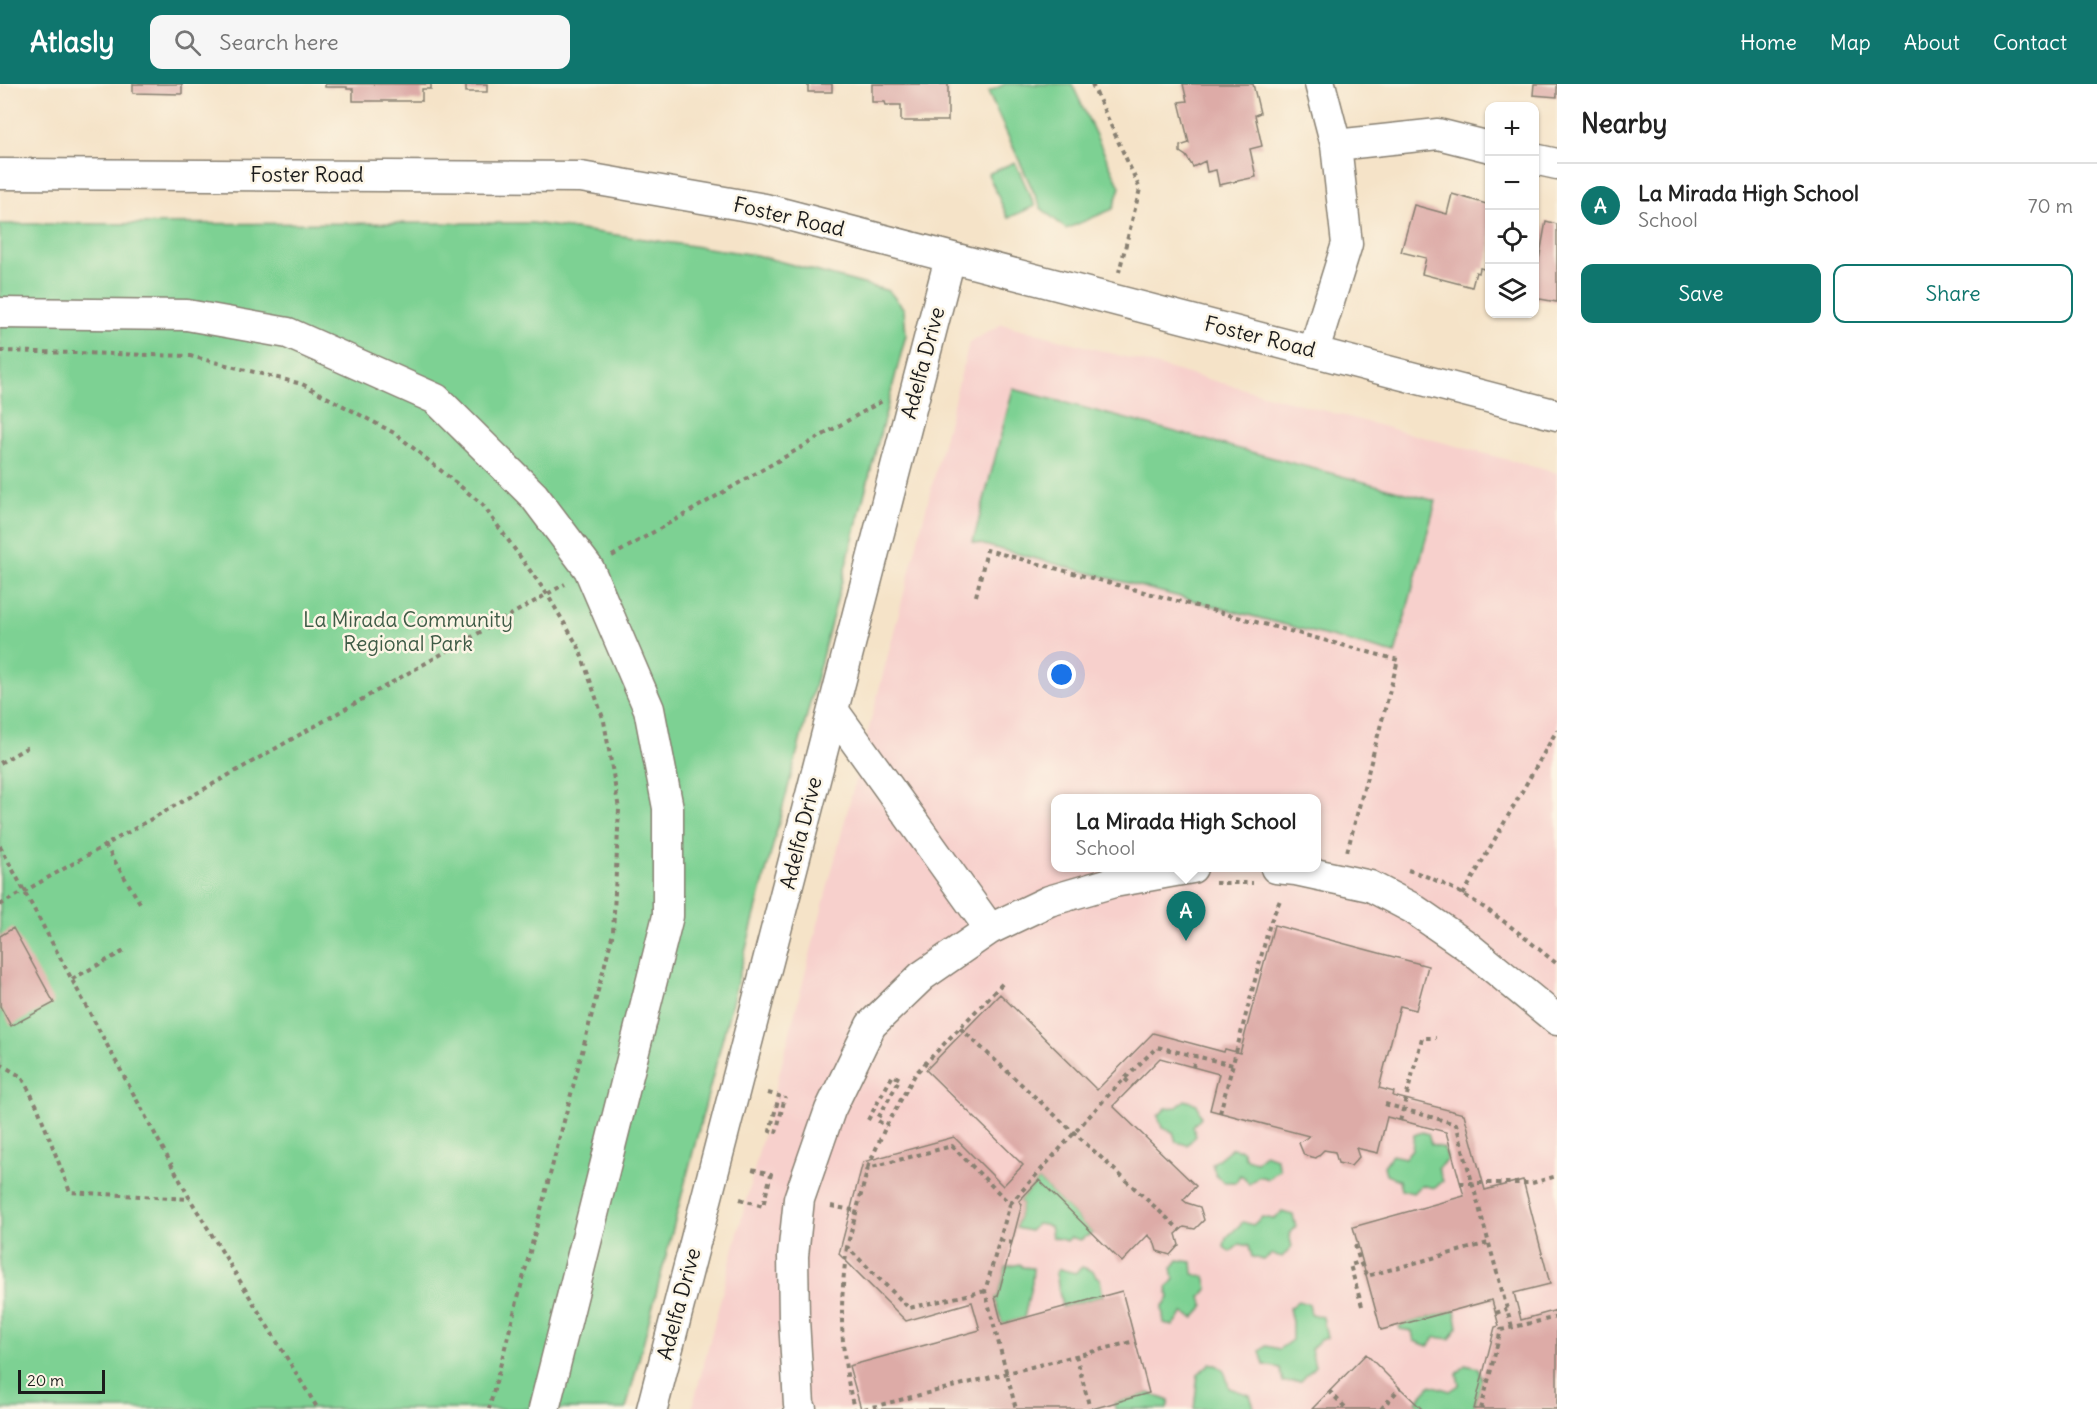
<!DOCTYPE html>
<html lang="en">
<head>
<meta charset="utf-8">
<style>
	body { margin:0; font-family:Delius,sans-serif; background:#f6f6f6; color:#222 }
	.controls { position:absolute; right:18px; top:18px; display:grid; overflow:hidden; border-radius:12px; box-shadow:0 2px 4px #0004 }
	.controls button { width:54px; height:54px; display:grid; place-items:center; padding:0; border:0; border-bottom:2px solid #e0e0e0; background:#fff; color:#222; font:30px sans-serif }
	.scale { position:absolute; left:18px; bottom:15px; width:87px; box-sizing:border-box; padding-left:6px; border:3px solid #1c1c1c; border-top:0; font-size:16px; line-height:21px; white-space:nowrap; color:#1c1c1c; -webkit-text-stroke:4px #fcf5e5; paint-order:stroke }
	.you { position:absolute; left:1062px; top:591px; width:21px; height:21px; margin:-15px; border:4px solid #fff; border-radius:50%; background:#1a73e8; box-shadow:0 0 0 9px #1a73e833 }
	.badge { display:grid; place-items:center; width:39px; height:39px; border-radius:50%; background:#0f766e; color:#fff; font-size:20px; font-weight:700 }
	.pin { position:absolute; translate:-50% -50px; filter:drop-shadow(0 2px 3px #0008) }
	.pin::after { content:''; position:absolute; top:32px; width:21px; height:18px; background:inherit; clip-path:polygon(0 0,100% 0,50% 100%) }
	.popup { position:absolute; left:1051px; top:710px; width:270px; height:78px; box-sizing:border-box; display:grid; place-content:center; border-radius:12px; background:#fff; filter:drop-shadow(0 2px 4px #0005); font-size:20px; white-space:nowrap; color:#767676 }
	.popup b { font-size:22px; color:#222 }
	.popup::after { content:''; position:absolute; left:50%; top:100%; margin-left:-12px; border:12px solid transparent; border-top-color:#fff }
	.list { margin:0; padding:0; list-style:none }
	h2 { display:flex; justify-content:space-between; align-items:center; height:78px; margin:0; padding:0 24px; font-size:26px }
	h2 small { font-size:20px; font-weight:400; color:#767676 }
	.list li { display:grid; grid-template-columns:39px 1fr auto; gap:18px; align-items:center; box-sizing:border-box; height:84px; padding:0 24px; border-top:2px solid #e0e0e0 }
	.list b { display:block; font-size:22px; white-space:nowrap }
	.list p { margin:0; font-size:20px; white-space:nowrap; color:#767676 }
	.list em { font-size:20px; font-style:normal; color:#767676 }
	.actions { display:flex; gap:12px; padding:18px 24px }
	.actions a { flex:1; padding:14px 0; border:2px solid #0f766e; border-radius:12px; text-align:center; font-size:21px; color:#0f766e }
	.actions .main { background:#0f766e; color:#fff }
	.icon { flex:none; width:33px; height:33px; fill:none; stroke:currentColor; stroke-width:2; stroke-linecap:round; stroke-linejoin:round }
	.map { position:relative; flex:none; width:1557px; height:1325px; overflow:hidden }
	header { display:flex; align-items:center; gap:36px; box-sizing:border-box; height:84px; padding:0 30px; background:#0f766e; color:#fff }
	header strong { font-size:28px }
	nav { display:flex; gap:33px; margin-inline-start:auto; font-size:21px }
	.search { width:420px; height:54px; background:#f6f6f6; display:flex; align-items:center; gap:15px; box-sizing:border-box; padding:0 21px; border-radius:12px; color:#767676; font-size:22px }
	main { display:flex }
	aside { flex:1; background:#fff }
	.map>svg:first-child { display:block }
</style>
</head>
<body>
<header>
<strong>Atlasly</strong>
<div class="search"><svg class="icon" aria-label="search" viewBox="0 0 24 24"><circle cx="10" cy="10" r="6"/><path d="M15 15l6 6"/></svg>Search here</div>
<nav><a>Home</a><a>Map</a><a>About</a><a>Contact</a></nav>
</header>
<main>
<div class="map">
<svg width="1557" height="1325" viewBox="0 0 1557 1325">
	<rect width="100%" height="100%" fill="#fcf5e5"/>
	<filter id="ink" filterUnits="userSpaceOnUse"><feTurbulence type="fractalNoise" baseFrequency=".0167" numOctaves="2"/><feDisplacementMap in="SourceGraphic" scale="12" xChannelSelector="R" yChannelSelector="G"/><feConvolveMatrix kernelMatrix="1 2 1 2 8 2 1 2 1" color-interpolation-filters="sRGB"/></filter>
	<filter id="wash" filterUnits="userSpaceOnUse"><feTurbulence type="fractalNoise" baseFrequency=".008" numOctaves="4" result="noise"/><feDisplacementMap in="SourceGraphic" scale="24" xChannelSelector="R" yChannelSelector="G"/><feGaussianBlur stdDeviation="1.35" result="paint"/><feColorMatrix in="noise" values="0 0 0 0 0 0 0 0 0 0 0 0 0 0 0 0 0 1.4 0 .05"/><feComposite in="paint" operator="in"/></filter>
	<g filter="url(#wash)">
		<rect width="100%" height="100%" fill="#f5e3c8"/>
		<!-- built -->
		<path fill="#f7d0cc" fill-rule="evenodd" d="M1002,240L1557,389V1325H692L969,259ZM1056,714H1316V784H1056Z"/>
		<!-- green -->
		<path fill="#7dd193" stroke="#4c7658" stroke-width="1.5" d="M1005,0H1072L1120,103L1113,125L1066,145L1041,124L988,8Z
			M1015,78L1035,122L1008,134L988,90Z
			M532,139L756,171L889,207L904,225L906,251L626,1325H0V140Z
			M1013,305L1436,417L1395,570L973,458Z
			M1185,1016L1197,1020L1201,1033L1193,1042L1196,1052L1187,1061L1176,1058L1173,1048L1162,1044L1158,1032L1166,1024L1177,1023Z
			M1422,1048L1428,1050L1431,1060L1444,1064L1447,1076L1438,1084L1443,1097L1435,1104L1421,1101L1413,1109L1401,1106L1399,1096L1386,1091L1384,1082L1392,1071L1405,1074L1412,1065L1414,1051Z
			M1232,1064L1242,1066L1246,1075L1256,1078L1265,1070L1276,1074L1280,1085L1268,1095L1259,1092L1249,1100L1244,1093L1240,1091L1236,1098H1223L1216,1091L1212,1080Z
			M1039,1096L1093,1149L1080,1156L1071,1153L1067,1157L1052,1153L1050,1142L1037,1140L1030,1147L1016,1144L1022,1120L1019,1117Z
			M1282,1128L1293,1131L1296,1143L1289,1150L1292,1163L1282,1173L1272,1170L1263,1176L1252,1173L1249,1162L1240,1160L1230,1168L1224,1163L1226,1154L1243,1138L1253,1141L1262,1133L1273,1135Z
			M1178,1176L1192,1178L1193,1190L1205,1193L1208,1204L1201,1213L1204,1223L1194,1234L1183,1229L1173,1242L1164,1239L1162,1223L1169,1214L1167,1204L1174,1195L1172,1184Z
			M1020,1180L1022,1183L1033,1184L1032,1198L1024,1234L1002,1240L995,1213L998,1212L1006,1183Z
			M1082,1183L1093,1187L1096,1192L1100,1195L1103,1212L1062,1223L1056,1189L1060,1185L1075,1189Z
			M1298,1217L1309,1220L1311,1230L1323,1233L1327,1254L1320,1256L1311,1265L1315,1282L1301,1297L1283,1298L1280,1284L1264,1281L1260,1267L1266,1262L1279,1265L1292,1256V1238L1289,1224Z
			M1455,1226L1458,1243L1450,1255L1436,1253L1428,1262L1414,1257L1412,1247L1400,1245L1399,1241Z
			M1210,1279C1225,1283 1226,1290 1229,1304L1250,1311L1254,1323L1252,1325H1194L1198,1290Z
			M1465,1281L1478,1284L1482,1295L1474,1325H1422L1415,1319L1431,1301L1450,1307L1459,1301L1457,1290Z
			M1149,1309L1169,1317L1167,1325H1115L1114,1319Z"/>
		<g id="blocks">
			<!-- building -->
			<path fill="#ddaba7" d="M133,0H182V10L133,9Z
				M325,0H431V5H422V17H353V5H347V3H325Z
				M466,0H487V8H466Z
				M808,0H832V8H808Z
				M872,0H948V37H901V21H886L885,18H872Z
				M1183,0H1253L1260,29L1255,31L1262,62L1250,65L1256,93L1219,101L1216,86L1207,88L1205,77L1193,83L1186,72L1180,68V62L1189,59L1179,18L1187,17Z
				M1534,0H1557V13L1533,11Z
				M1452,110L1490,121V166L1484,185L1480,184L1479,189L1476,188L1472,203L1422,190L1426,174L1401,168L1414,121L1447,130Z
				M1546,137L1557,140V218L1534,214L1535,198Z
				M1274,841L1428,882L1416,926L1400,922L1379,1004L1394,1008L1393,1012L1464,1030L1485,1106L1523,1096L1550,1200L1514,1209L1521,1236L1557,1226V1325H1474L1495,1243L1499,1242L1492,1216L1381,1246L1353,1143L1464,1112L1446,1048L1387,1033L1378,1069L1356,1064L1359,1073L1351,1082L1338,1079L1335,1068L1324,1066L1316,1074L1304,1071L1299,1059L1309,1052L1210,1026L1219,990L1160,974L1113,1022L1196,1102L1183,1116L1187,1119L1200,1123L1204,1136L1195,1145L1184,1143L1176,1150L1179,1161L1170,1171L1157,1167L1154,1157L1148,1151L1122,1178L1039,1096L1019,1117L1022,1120L998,1212L995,1213L1002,1240L1122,1207L1149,1309L1092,1325H861L849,1282L980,1246L972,1218L906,1237L839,1170L863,1078L954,1053L1003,1102L1023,1081L926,986L1000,910L1097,1006L1153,949L1224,968L1225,965L1240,969Z
				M13,844L54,919L11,942L0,922V852Z
				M1366,1270L1400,1304L1422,1325H1312Z"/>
		</g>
	</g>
	<g filter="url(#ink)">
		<use href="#blocks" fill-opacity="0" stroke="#888072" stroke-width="1.5"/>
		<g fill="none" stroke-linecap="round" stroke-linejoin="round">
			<defs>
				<path id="minor" d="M1336,61L1438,50L1490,63
					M1534,75L1557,80
					M0,90L581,93L765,125L1557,331
					M0,229L187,231L288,249L436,315L534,412L589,485L649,625L668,724V832L544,1325
					M1314,266L1347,160L1336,61L1320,0
					M833,626L990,845
					M1276,784L1296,786L1370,802L1412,824L1467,862L1557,936
					M652,1325L950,174
					M801,1325L799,1321L794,1235L793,1172L799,1115L830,1026L871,941L922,892L990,845L1049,817L1073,810L1114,798L1192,784"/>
			</defs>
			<!-- minor casing -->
			<use href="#minor" stroke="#888072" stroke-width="33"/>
			<!-- path -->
			<path stroke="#888072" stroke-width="4" stroke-dasharray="4.5 4.5" stroke-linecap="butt" d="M1092,0L1140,105L1119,188
				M0,267L190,272L302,300L396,350L482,420L547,510L579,564L604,637L619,725L613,849L489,1325
				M612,472L882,317
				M976,512L987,466L1398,576L1347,768
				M1556,622H1557
				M0,679L28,663
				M105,761L140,819
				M0,762L190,1115L318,1325
				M1408,786C1465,803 1512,843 1557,880
				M1215,799H1253
				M1463,811L1557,646
				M0,821L565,500
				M72,895L124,867
				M960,944L1180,1146
				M0,980L22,993L37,1022L70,1108L190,1115
				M1193,983L1196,972
				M1125,995L1133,1002
				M768,1009L779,1012L770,1047L776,1049L785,1013
				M1385,1020L1456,1040L1512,1243
				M1220,1029L1270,839L1281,814
				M868,1036L893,991L900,995L877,1036L886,1042
				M1400,1037L1422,954H1436
				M868,1083L886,1042L916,989L1003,899
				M1460,1099H1532L1557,1092
				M740,1115L763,1122L771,1090L748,1084
				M1010,1120L1113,1006L1157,963L1233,981
				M831,1122L857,1127
				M1000,1156L1012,1159
				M1355,1161L1360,1178
				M847,1163C839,1223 840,1267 854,1325
				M985,1207L909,1224L847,1163L868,1084L952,1062L1010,1120L985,1207L1016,1325
				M1362,1222L1350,1181L1360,1178L1367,1192L1488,1159
				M1496,1229L1507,1225
				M1076,1271L1090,1325
				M1329,1307L1347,1325
				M864,1325L1135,1257
				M1381,1325L1400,1304
				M1481,1325L1501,1246L1557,1233"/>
			<!-- minor -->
			<use href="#minor" stroke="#fff" stroke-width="30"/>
		</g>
	</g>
	<g text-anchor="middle" stroke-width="5" stroke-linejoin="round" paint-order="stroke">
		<!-- street labels -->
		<g font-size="21" fill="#1c1c1c" stroke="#fcf5e5">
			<text x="307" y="98">Foster Road</text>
			<text transform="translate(789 133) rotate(13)" y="7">Foster Road</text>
			<text transform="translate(1260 253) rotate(14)" y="7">Foster Road</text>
			<text transform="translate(923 279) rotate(-75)" y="7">Adelfa Drive</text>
			<text transform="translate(801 749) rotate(-76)" y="7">Adelfa Drive</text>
			<text transform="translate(679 1220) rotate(-75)" y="7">Adelfa Drive</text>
		</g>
		<!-- park labels -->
		<g font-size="21" fill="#3e5b46" stroke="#fcf5e5">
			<text x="408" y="543">La Mirada Community<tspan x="408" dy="24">Regional Park</tspan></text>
		</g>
	</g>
</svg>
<div class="controls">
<button>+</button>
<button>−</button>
<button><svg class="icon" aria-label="locate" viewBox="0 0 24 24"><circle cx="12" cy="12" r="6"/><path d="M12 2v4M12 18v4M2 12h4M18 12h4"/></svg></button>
<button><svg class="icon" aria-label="layers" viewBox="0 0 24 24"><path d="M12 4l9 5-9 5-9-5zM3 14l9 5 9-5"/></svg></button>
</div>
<div class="scale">20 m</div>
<div class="you"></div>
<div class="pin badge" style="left:1186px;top:857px">A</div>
<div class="popup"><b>La Mirada High School</b>School</div>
</div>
<aside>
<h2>Nearby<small></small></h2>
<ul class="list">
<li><span class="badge">A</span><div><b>La Mirada High School</b><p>School</p></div><em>70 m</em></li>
</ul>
<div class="actions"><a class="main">Save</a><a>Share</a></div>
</aside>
</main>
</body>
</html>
